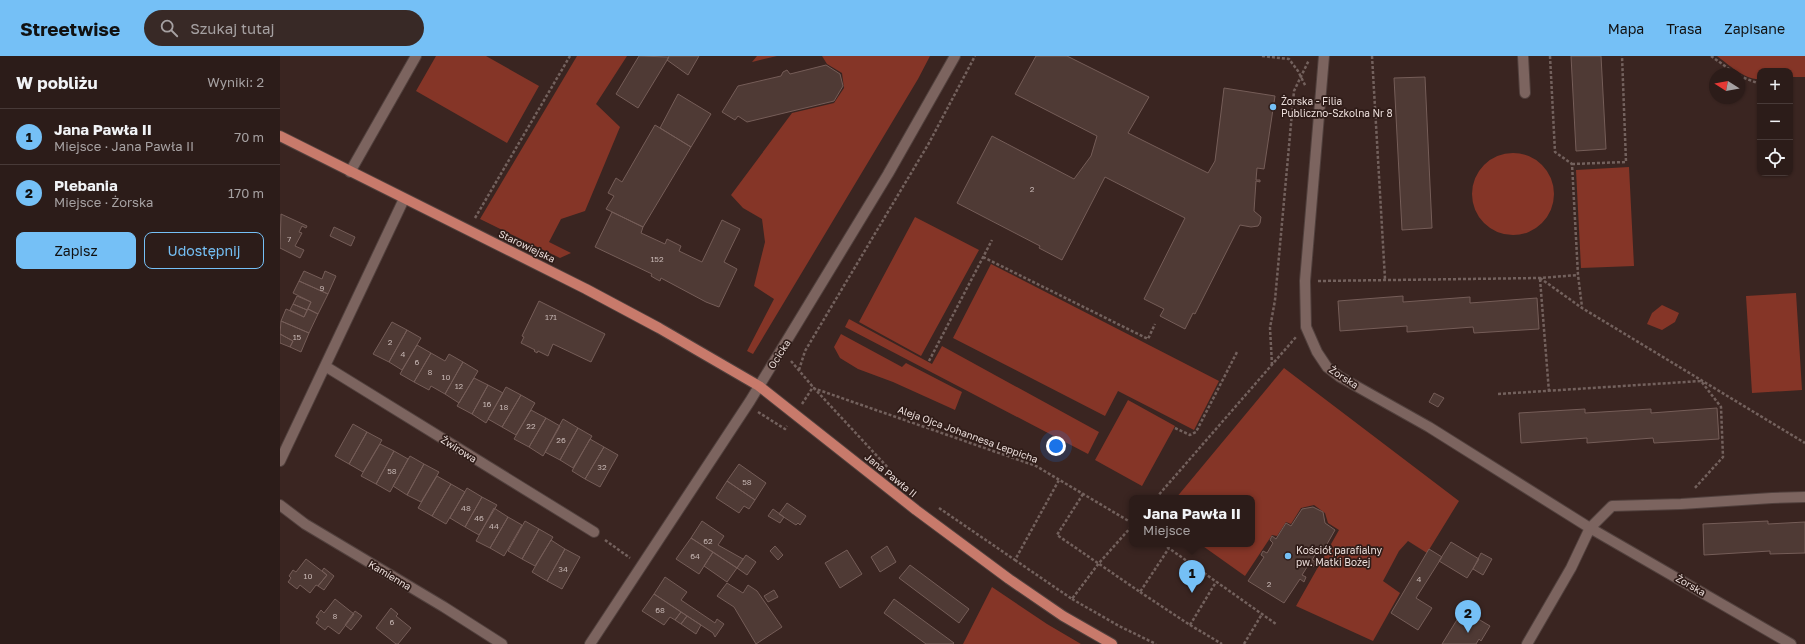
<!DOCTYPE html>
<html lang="pl">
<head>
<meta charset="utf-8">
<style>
	body { margin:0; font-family:"Golos Text",sans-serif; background:#382926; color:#f1f3f6 }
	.controls { position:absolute; right:12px; top:12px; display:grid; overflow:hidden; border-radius:8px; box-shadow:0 1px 3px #0004 }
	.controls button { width:36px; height:36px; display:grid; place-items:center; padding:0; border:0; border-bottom:1px solid #483a38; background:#2c1c19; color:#f1f3f6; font:20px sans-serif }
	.compass { position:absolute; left:1429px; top:12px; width:36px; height:36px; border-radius:50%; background:#2c1c19; box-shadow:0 1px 3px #0004; rotate:281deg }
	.you { position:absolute; left:776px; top:390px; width:14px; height:14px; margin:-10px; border:3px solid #fff; border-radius:50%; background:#1a73e8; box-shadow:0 0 0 6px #1a73e833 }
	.badge { display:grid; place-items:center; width:26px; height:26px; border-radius:50%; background:#75c0f6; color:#111; font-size:13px; font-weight:700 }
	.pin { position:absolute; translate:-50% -33px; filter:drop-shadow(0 1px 2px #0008) }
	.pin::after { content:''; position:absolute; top:21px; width:14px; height:12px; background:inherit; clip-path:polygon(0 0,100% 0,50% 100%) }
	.popup { position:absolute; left:849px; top:439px; width:126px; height:52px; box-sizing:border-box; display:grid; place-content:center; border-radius:8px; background:#2c1c19; filter:drop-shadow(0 1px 3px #0005); font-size:13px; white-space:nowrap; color:#a6a1a2 }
	.popup b { font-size:15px; color:#f1f3f6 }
	.popup::after { content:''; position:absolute; left:50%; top:100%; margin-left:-8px; border:8px solid transparent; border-top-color:#2c1c19 }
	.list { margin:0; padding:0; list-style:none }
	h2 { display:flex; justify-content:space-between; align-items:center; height:52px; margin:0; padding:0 16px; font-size:17px }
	h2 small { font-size:13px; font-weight:400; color:#a6a1a2 }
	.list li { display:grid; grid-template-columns:26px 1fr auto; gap:12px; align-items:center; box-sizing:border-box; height:56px; padding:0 16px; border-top:1px solid #483a38 }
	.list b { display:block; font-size:15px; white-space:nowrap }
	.list p { margin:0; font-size:13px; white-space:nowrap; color:#a6a1a2 }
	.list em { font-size:13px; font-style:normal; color:#a6a1a2 }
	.actions { display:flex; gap:8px; padding:12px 16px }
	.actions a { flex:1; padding:9px 0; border:1px solid #75c0f6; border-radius:8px; text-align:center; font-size:14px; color:#75c0f6 }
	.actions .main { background:#75c0f6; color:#111 }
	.icon { flex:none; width:22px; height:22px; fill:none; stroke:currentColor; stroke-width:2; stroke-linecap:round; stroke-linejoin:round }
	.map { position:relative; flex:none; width:1525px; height:588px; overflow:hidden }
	header { display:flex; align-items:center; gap:24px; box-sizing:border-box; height:56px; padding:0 20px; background:#75c0f6; color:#111 }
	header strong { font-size:19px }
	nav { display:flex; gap:22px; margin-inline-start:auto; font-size:14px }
	.search { width:280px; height:36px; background:#382926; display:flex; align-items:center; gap:10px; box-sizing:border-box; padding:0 14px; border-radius:22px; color:#a6a1a2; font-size:15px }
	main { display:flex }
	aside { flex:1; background:#2c1c19 }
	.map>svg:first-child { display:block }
</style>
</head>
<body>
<header>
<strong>Streetwise</strong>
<div class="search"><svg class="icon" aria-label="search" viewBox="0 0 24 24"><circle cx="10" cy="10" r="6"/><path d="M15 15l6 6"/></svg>Szukaj tutaj</div>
<nav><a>Mapa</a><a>Trasa</a><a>Zapisane</a></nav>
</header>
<main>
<aside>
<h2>W pobliżu<small>Wyniki: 2</small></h2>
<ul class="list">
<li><span class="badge">1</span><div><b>Jana Pawła II</b><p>Miejsce · Jana Pawła II</p></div><em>70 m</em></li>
<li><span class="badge">2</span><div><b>Plebania</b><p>Miejsce · Żorska</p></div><em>170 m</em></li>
</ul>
<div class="actions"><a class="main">Zapisz</a><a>Udostępnij</a></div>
</aside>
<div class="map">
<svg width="1525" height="588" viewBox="0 0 1525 588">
	<rect width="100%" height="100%" fill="#3a2521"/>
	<!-- green -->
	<path fill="#853527" d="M156,0H206L259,30L227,87L136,35Z
		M297,0H347L316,48L340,71L305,155L281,163L269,186L291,197L280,202L200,163Z
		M477,0H497L472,6Z
		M542,0H650L638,23L473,298L467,295L494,243L474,230L485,186L482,163L463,152L451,139L512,57L554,47L564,32L562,17L547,8Z
		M1437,0H1525V21H1510V15H1480V23C1465,24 1449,9 1437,0Z
		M1192 138a41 41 0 1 1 82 0a41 41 0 1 1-82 0Z
		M1349,111L1354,210L1301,212L1296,114Z
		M635,161L699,194L641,300L579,266Z
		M711,208L939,325L914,374L838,335L825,360L673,282Z
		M1516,237L1522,334L1472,337L1466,240Z
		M1382,249L1399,257L1395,266L1382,274L1367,268L1372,257Z
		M569,263L652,308L662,290L819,376L808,398L565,271Z
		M561,278L622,311L626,307L682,336L675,354L613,326L578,313L560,302L554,291Z
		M1004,312L1179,445L1147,497L1128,485L1119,495L1103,525L1120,537L1093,585L1016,550L1059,474L1048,467L1045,457L1034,449L1021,452L1011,468L1006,466L997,480L992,479L965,520L920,488H972V442H896Z
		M848,344L895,370L862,430L815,404Z
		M712,531L767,568L801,588H683Z"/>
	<!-- building -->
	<path fill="#4f3a35" stroke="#755d58" d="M359,0L389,1L358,52L336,38Z
		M389,0H419L408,19L387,4Z
		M756,0H787L869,41L848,77L928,117L935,105L944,32L995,40L984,113L977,112L976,124H980V126L976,125L974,155L981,161L980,167L978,170L971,171L960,169L915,258L913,257L905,273L880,260L884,253L864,243L905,162L825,121L782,204L759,192L760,190L677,147L712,80L794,123L811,100L817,80L735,38Z
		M1291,0H1321L1326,93L1296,95Z
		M546,9L560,18L563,30L554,45L467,66L458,60L455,64L442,56L458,30L501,20L503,16L507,14L510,18Z
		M1145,21L1152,172L1122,174L1114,22Z
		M398,38L431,58L411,91L380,72Z
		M375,69L411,91L363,171L326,153L334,140L328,137L336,122L342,126Z
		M332,156L363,171L361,177L385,188L387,183L401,190L399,195L422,206L442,164L460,173L444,206L457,213L439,251L426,246L381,222L380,225L376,223L371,220L372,218L315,191Z
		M1,158L27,170L26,172L22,170L19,176L22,177L15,190L24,194L20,202L0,192Z
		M54,171L75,181L71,190L50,180Z
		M24,215L42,223L45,215L56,220L48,238L19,225Z
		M19,225L48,238L38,258L28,253L31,246L13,237Z
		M17,240L31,246L27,254L13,248Z
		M1123,240V246L1190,241V247L1257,242L1259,273L1194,277L1193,271L1127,276V270L1060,275L1058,245Z
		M259,245L325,278L311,306L273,288L268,300L258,295L257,297L254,295L255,294L241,287L244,281L242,280Z
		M13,248L27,254L24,261L10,254Z
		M6,253L24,261L28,253L38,258L29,277L1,265Z
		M1,265L29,277L21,296L10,291L13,285L0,278Z
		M112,266L127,274L109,306L93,298Z
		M127,274L141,282L122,314L109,306Z
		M0,278L13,285L10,291L0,287Z
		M137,289L151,297L134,326L120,318Z
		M151,297L165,305L169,298L183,306L165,338L151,330L149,334L134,326Z
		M183,306L198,315L179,347L165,338Z
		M194,322L208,329L192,358L177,350Z
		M208,329L223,337L206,367L192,358Z
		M226,331L241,339L222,371L208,363Z
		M1154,337L1164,342L1158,351L1149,346Z
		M241,339L255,347L236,379L222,371Z
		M1437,352L1439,383L1374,387L1373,382L1307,387V382L1241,387L1239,357L1305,353V357L1371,353V357Z
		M251,354L266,362L249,391L234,383Z
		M266,362L280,370L263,400L249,391Z
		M283,363L298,372L280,404L265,396Z
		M73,368L87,376L69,408L55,400Z
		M298,372L312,380L293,412L280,404Z
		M87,376L102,384L83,416L69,408Z
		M310,383L324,391L305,423L292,415Z
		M100,388L114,395L96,428L81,420Z
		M324,391L338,399L320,431L305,423Z
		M114,395L128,403L110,436L96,428Z
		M130,400L144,408L127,439L113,430Z
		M144,408L159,416L141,446L127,439Z
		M459,408L486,427L475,444L447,425Z
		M157,420L171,428L152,460L138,452Z
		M447,425L475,444L469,453L464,450L459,457L436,442Z
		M171,428L185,436L166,468L152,460Z
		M187,432L202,441L185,471L170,462Z
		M202,441L217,449L199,479L185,471Z
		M507,447L526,460L520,469L518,467L516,469L499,458Z
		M1033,451L1043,456L1045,467L1055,474L1042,497L1038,494L1032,504L1036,506L1033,511L1029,508L1022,519L1026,521L1024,526L1020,523L1004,547L968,525L984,501L981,499L983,495L987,497L993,487L990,484L992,480L996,483L1006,467L1011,470L1022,453Z
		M214,452L228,461L210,492L196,485Z
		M493,453L504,461L500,467L488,460Z
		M228,461L242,469L224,500L210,492Z
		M245,465L259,473L242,503L228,495Z
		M422,465L444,480L438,489L463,503L457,512L411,482Z
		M1488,465V468L1525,466V497L1490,498V495L1424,499L1423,468Z
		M259,473L273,481L255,510L242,503Z
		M411,482L433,496L419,518L396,503Z
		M271,484L285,493L267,525L252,516Z
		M1171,486L1199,503L1187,522L1159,505Z
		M495,490L503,499L498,504L490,495Z
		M607,490L616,506L600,516L591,501Z
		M285,493L300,501L282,533L267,525Z
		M1149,493L1162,501L1136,542L1152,552L1138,574L1111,557Z
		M567,494L582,518L560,532L545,507Z
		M433,496L457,512L447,526L424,510Z
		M1201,497L1212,503L1203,519L1193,513Z
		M466,499L476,506L467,519L457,512Z
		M26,503L47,519L38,530L36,529L30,537L20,529L17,533L8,526L11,522L9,520L13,514L16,516Z
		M630,509L689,553L679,567L619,522Z
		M44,512L54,520L44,534L38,530L47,519L42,515Z
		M385,521L407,536L401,544L435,567L437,563L444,568L435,581L433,577L374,538Z
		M447,527L463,537L468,529L477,535L502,571L476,588L454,551L437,540Z
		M494,534L498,541L488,546L484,540Z
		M374,538L401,556L395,564L390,561L384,569L362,555Z
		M55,543L74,558L59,578L48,570L45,574L36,567L39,563L36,561L41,554L44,557Z
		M614,543L674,587L673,588H646L604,557Z
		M111,552L118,558L116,560L131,572L118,588H116L96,572Z
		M1183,554L1210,570L1201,585L1199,583L1196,588H1162Z
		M75,555L82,560L71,574L65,569Z
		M401,556L407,560L401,568L395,564Z
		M407,560L421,569L416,578L401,568Z"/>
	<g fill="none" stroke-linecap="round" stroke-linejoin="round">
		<defs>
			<path id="minor" d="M1044,0L1025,225L1026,271L1037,296L1047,311L1060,321L1149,371L1310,472L1511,588
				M1243,0L1245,37
				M70,116L136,0
				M45,310L314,476
				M0,405L124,143
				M0,449L25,468L164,551L222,588
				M310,588L470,345L608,118L675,0
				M1247,588L1291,512L1310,472L1332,450L1401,448L1492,442L1525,441"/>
			<path id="primary" d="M0,80L306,233L379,272L479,330L636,454L729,523L783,560L832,588"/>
		</defs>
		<!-- minor casing -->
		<use href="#minor" stroke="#51403d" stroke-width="12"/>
		<!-- primary casing -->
		<use href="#primary" stroke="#51403d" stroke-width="12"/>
		<!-- path -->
		<path stroke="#73615d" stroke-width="2.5" stroke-dasharray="3 2" stroke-linecap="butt" d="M982,0L1009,3L1018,15L1026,31
			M1092,0L1105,223
			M1270,0L1275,96L1292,108L1298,219L1302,251
			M1431,0L1456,18
			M1459,20L1480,28
			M1292,108L1346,106L1342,0
			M195,162L290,0
			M703,201L868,283L875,268
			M1260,222L1302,252L1525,387
			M1260,223L1269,336
			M1038,225L1260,222L1298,219
			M511,305L533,331L611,415
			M649,305L712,184
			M992,309L990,272L995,244L1014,35L1029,4
			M519,314L525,295L649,87L695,0
			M533,332L756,410L852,467
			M1218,338L1421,325L1441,351L1443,401L1414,433
			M522,348L533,331
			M478,356L505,373L507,370
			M895,372L910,379L916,376L957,296
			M803,438L777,479L860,536L889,492
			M876,442L1016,281
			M659,452L735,504L779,424
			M325,484L350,502
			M883,488L996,568
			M735,504L792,543L819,507L852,470
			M860,536L910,569L936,526
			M792,543L839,570L876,588
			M910,569L942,588
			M964,588L982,558"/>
		<!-- minor -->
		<use href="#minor" stroke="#7c645f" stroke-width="10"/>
		<!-- primary -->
		<use href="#primary" stroke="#c87a6b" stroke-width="10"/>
	</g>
	<!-- markers -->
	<g fill="#75c0f6" stroke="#2f1c18" stroke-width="1.5">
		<circle cx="993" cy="51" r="4"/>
		<circle cx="1008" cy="500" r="4"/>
	</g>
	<g text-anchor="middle" stroke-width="3.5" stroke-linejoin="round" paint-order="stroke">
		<!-- number labels -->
		<g font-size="8" fill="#c4b4b1">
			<text x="752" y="136">2</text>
			<text x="9" y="186">7</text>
			<text x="377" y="206">152</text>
			<text x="42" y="235">9</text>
			<text x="271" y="264">171</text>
			<text x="17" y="284">15</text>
			<text x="110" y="289">2</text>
			<text x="123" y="301">4</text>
			<text x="137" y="309">6</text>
			<text x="150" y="319">8</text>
			<text x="166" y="324">10</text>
			<text x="179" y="333">12</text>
			<text x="207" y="351">16</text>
			<text x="224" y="354">18</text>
			<text x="251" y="373">22</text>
			<text x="281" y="387">26</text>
			<text x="322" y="414">32</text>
			<text x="112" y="418">58</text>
			<text x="467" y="429">58</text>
			<text x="186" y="455">48</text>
			<text x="199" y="465">46</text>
			<text x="214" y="473">44</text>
			<text x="428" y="488">62</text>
			<text x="415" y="503">64</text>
			<text x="283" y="516">34</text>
			<text x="28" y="523">10</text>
			<text x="1139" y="526">4</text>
			<text x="989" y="531">2</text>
			<text x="380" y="557">68</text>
			<text x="55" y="563">8</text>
			<text x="112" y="569">6</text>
		</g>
		<!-- poi labels -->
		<g font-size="10" fill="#ebddda" stroke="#2f1c18" text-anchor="start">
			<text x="1001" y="49">Żorska - Filia<tspan x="1001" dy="12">Publiczno-Szkolna Nr 8</tspan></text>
			<text x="1016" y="498">Kościół parafialny<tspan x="1016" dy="12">pw. Matki Bożej</tspan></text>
		</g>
		<!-- street labels -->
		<g font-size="10" fill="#ebddda" stroke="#2f1c18">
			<text transform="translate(247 190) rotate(26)" y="4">Starowiejska</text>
			<text transform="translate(499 298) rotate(-58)" y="4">Ocicka</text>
			<text transform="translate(1064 321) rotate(33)" y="4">Żorska</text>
			<text transform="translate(688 378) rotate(20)" y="4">Aleja Ojca Johannesa Leppicha</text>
			<text transform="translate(179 393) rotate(32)" y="4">Żwirowa</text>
			<text transform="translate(611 419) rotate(39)" y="4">Jana Pawła II</text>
			<text transform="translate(110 519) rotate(31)" y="4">Kamienna</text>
			<text transform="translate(1411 529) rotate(30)" y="4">Żorska</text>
		</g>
	</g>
</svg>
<div class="controls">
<button>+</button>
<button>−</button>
<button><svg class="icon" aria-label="locate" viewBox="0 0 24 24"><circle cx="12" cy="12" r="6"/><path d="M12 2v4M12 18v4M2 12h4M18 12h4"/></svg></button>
</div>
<svg class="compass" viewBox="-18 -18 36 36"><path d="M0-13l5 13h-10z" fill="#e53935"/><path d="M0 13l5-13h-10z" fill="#a6a1a2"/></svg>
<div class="you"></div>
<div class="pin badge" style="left:912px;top:537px">1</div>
<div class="popup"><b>Jana Pawła II</b>Miejsce</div>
<div class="pin badge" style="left:1188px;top:577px">2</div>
</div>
</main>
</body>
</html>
